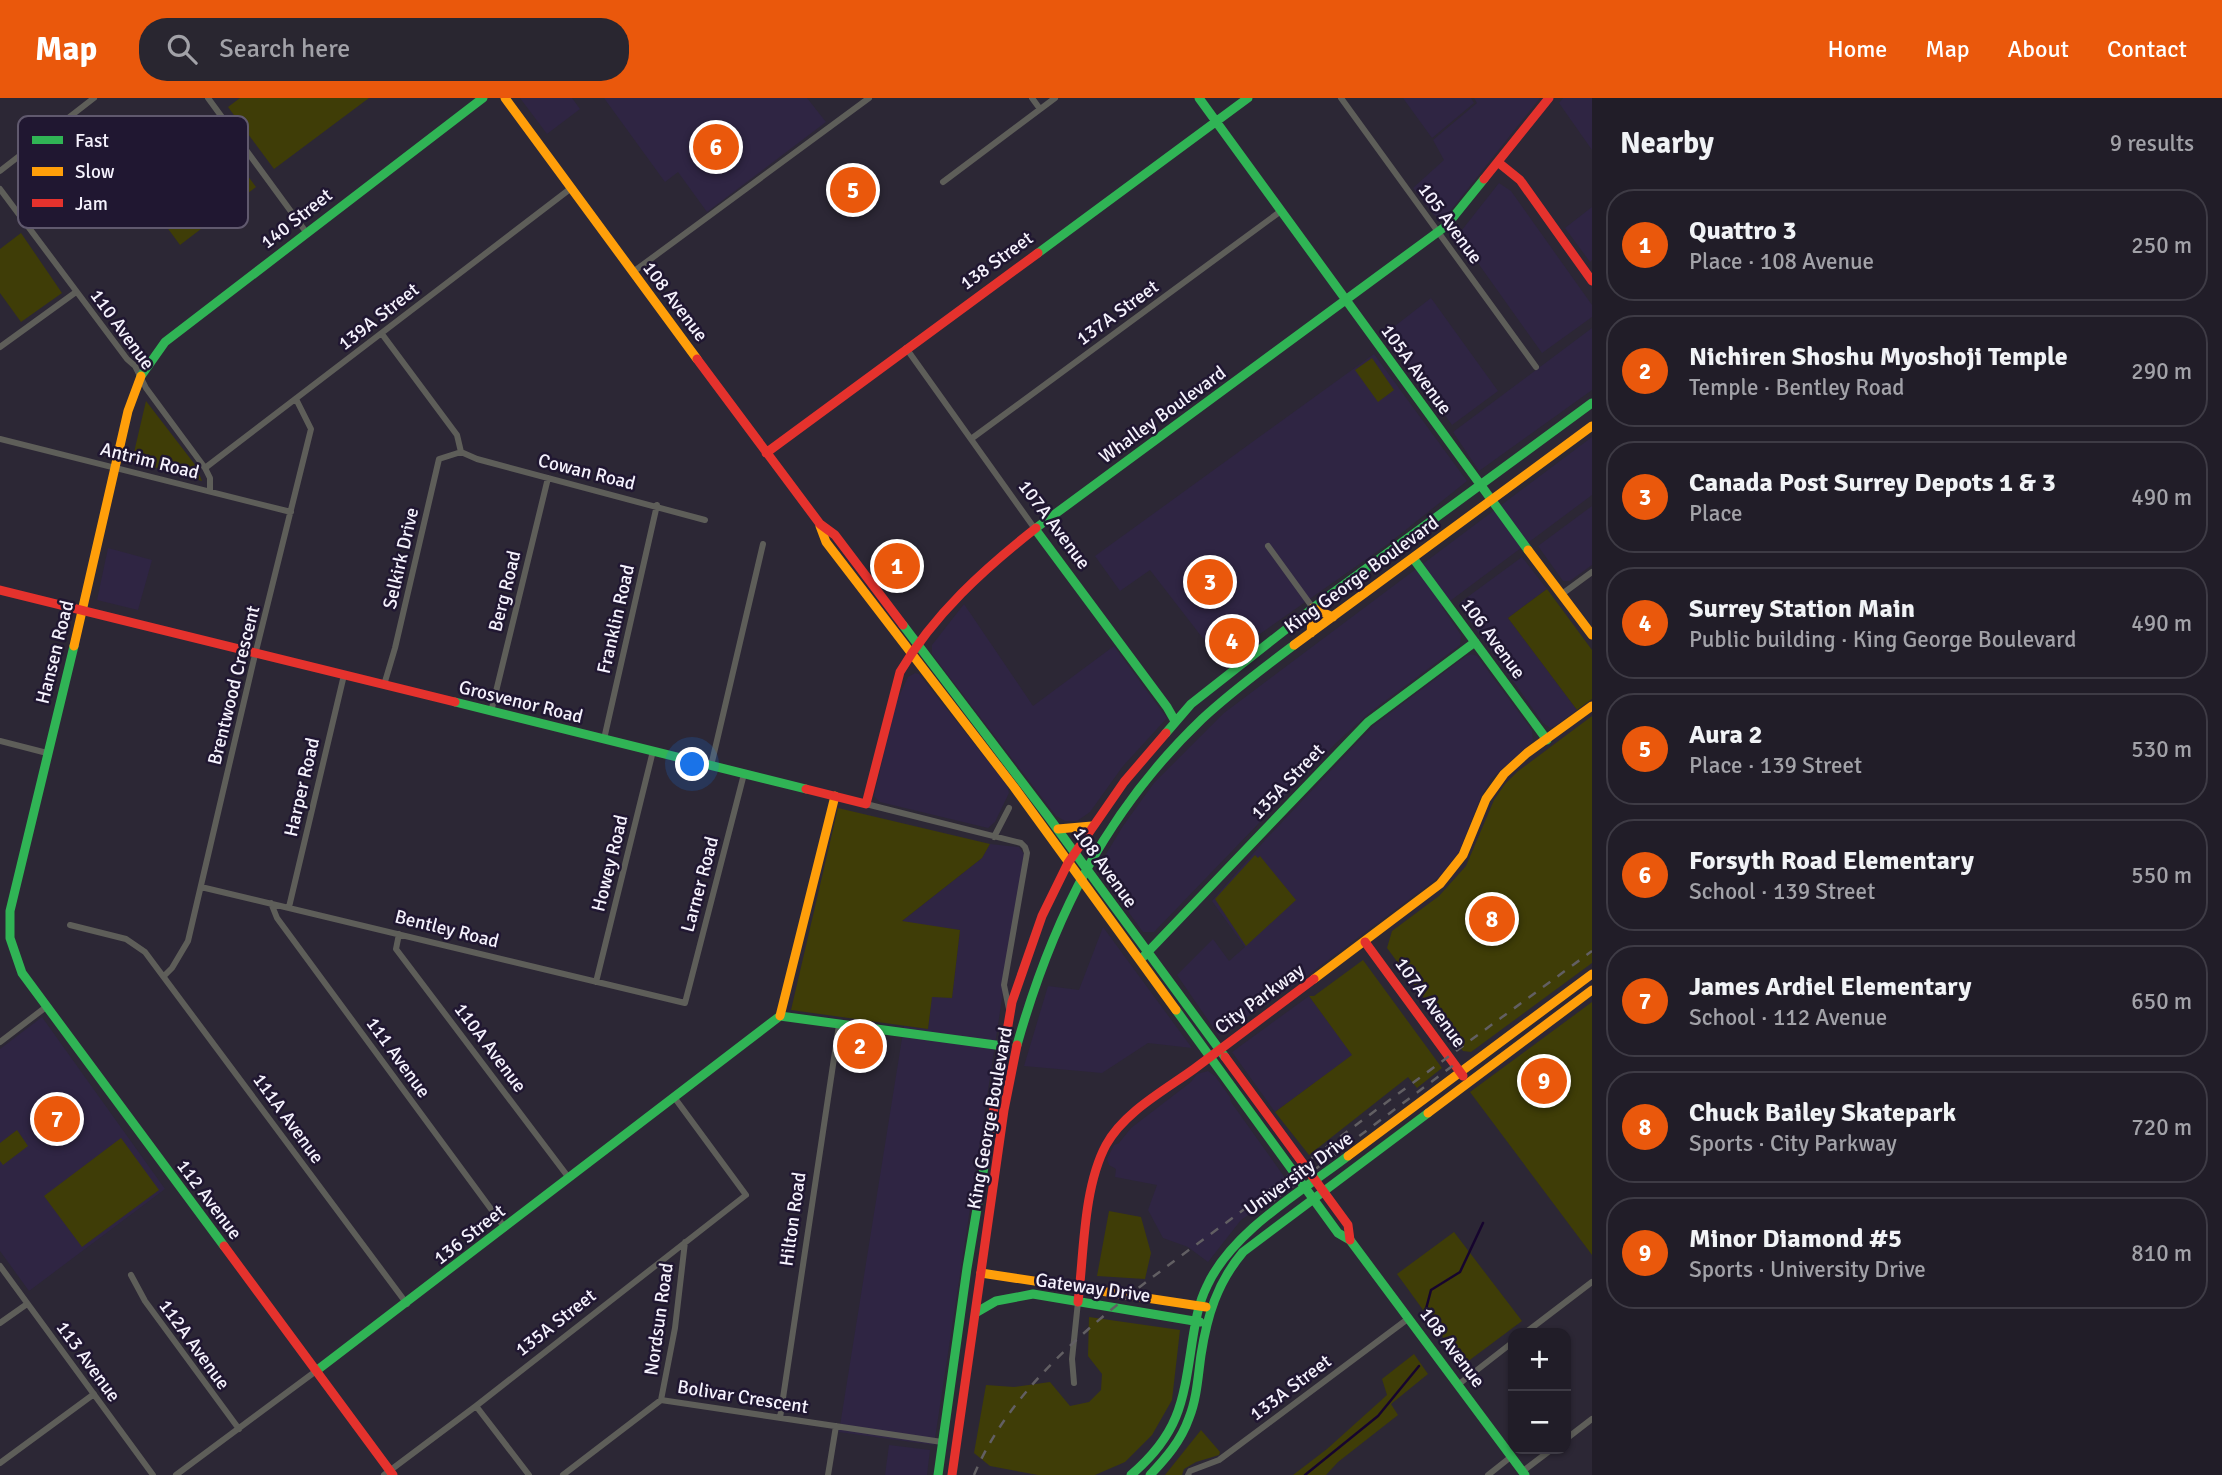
<!DOCTYPE html>
<html lang="en">
<head>
<meta charset="utf-8">
<style>
	body { margin:0; font-family:Signika,sans-serif; background:#292630; color:#f1f3f6 }
	.controls { position:absolute; right:21px; bottom:21px; display:grid; overflow:hidden; border-radius:14px; box-shadow:0 2px 5px #0004 }
	.controls button { width:63px; height:63px; display:grid; place-items:center; padding:0; border:0; border-bottom:2px solid #3e3b45; background:#211d28; color:#f1f3f6; font:35px sans-serif }
	.you { position:absolute; left:693px; top:667px; width:24px; height:24px; margin:-18px; border:5px solid #fff; border-radius:50%; background:#1a73e8; box-shadow:0 0 0 10px #1a73e833 }
	.badge { display:grid; place-items:center; width:46px; height:46px; border-radius:50%; background:#ea580c; color:#fff; font-size:23px; font-weight:700 }
	.pin { position:absolute; translate:-50% -50%; border:4px solid #fff; box-shadow:0 2px 7px #0006 }
	.list { margin:0; padding:0; list-style:none }
	h2 { display:flex; justify-content:space-between; align-items:center; height:91px; margin:0; padding:0 28px; font-size:30px }
	h2 small { font-size:23px; font-weight:400; color:#a2a2a8 }
	.list li { display:grid; grid-template-columns:46px 1fr auto; gap:21px; align-items:center; box-sizing:border-box; height:112px; margin:0 14px 14px; padding:0 14px; border:2px solid #3e3b45; border-radius:28px }
	.list b { display:block; font-size:26px; white-space:nowrap }
	.list p { margin:0; font-size:23px; white-space:nowrap; color:#a2a2a8 }
	.list em { font-size:23px; font-style:normal; color:#a2a2a8 }
	.icon { flex:none; width:38px; height:38px; fill:none; stroke:currentColor; stroke-width:2; stroke-linecap:round; stroke-linejoin:round }
	.map { position:relative; flex:none; width:1592px; height:1377px; overflow:hidden }
	header { display:flex; align-items:center; gap:42px; box-sizing:border-box; height:98px; padding:0 35px; background:#ea580c; color:#fff }
	header strong { font-size:33px }
	nav { display:flex; gap:38px; margin-inline-start:auto; font-size:24px }
	.search { width:490px; height:63px; background:#292630; display:flex; align-items:center; gap:18px; box-sizing:border-box; padding:0 24px; border-radius:28px; color:#a2a2a8; font-size:26px }
	main { display:flex }
	aside { flex:1; background:#211d28 }
	.map>svg:first-child { display:block }
</style>
</head>
<body>
<header>
<strong>Map</strong>
<div class="search"><svg class="icon" aria-label="search" viewBox="0 0 24 24"><circle cx="10" cy="10" r="6"/><path d="M15 15l6 6"/></svg>Search here</div>
<nav><a>Home</a><a>Map</a><a>About</a><a>Contact</a></nav>
</header>
<main>
<div class="map">
<svg width="1592" height="1377" viewBox="0 0 1592 1377">
	<rect width="100%" height="100%" fill="#2c2735"/>
	<!-- built -->
	<path fill="#2f2543" d="M520,0H572L580,11L547,36Z
		M604,0H807L826,24L707,114L678,74L665,84Z
		M1403,0H1471L1474,5L1432,40Z
		M1474,0H1540L1447,117L1439,120L1434,117L1413,90L1444,62L1433,42L1477,5Z
		M1563,0H1592V52L1559,5Z
		M1499,85L1511,93L1592,207V219L1542,255L1458,137Z
		M1592,109V162L1590,164L1565,130Z
		M1431,200L1498,293L1452,327L1386,235Z
		M1592,230V292L1479,373L1453,334Z
		M1374,256L1467,383L1388,446L1257,538L1222,565L1150,472L1120,493L1095,458Z
		M1592,339V397L1442,509L1461,537L1460,547L1369,615L1336,645L1154,834H1143L1097,771L1123,728L1154,685L1224,615Z
		M1592,408V467L1570,483H1563L1538,448Z
		M108,450L152,462L138,512L97,502Z
		M1522,459L1547,491L1508,520L1577,612L1555,628L1550,630L1543,625L1458,506Z
		M964,506L1033,608L1114,548L1167,620L1123,668L1090,714L1077,723H1065L1056,718L932,556V547Z
		M1472,556L1477,558L1532,632L1533,643L1491,681L1480,701L1459,754L1439,779L1296,886L1219,938L1177,877L1213,841L1229,863L1245,849L1212,803L1265,742L1373,628L1466,558Z
		M915,575L919,576L1007,687L1009,695L995,724L988,730L880,704L874,698L896,604L908,579Z
		M990,746L1019,749L1024,756L934,1347L839,1334L904,928L928,931L932,898L952,900L960,832L901,824L982,760Z
		M1103,829L1192,950L1148,945L1102,975L1024,968L1048,888L1079,892Z
		M1309,898L1353,957L1275,1014L1232,954Z
		M42,919L165,1091L29,1193L0,1153V951Z
		M1208,973L1215,978L1230,999L1231,1004L1283,1077L1288,1090L1241,1122L1208,1164L1188,1149L1163,1140L1148,1112L1157,1087L1115,1079L1116,1071L1109,1067L1107,1061L1114,1047L1119,1045L1131,1030L1191,984L1197,976Z
		M889,1347L930,1352L927,1377H885Z"/>
	<!-- green -->
	<path fill="#3f3d07" d="M240,0H369L274,71L228,9Z
		M209,26L256,89L180,147L133,83Z
		M21,135L62,195L21,224L0,195V151Z
		M1372,260L1394,292L1378,304L1355,272Z
		M146,303L196,368L202,383L132,363Z
		M1547,491L1592,552V601L1577,612L1508,520Z
		M1592,618V865L1471,954L1463,953L1387,850L1392,833L1439,798L1466,768L1494,702L1505,686L1517,674Z
		M838,710L990,746L982,760L902,823L960,832L952,900L932,899L928,931L791,912Z
		M1255,757L1258,760L1260,758L1296,802L1246,848L1215,801Z
		M1363,862L1442,970L1417,990L1408,979L1309,1057L1275,1014L1352,957L1309,898H1314Z
		M1592,904V1157L1470,994Z
		M17,1032L28,1048L3,1067L0,1063V1045Z
		M121,1040L159,1092L82,1149L44,1098Z
		M1109,1113L1141,1119L1151,1155L1145,1181L1097,1178Z
		M1454,1134L1522,1223L1463,1267L1397,1176Z
		M1089,1219L1180,1232L1172,1302L1152,1337L1125,1364L1095,1377H1038L990,1368L974,1355L986,1287L1014,1289L1050,1284L1070,1308L1089,1304L1101,1292L1102,1276L1088,1258Z
		M1414,1256L1428,1276L1391,1306L1398,1317L1338,1364L1326,1377H1293L1327,1351L1387,1297L1382,1281Z
		M1201,1332L1220,1354L1219,1357L1196,1364L1184,1371L1182,1377H1165Z"/>
	<g fill="none" stroke-linecap="round" stroke-linejoin="round">
		<!-- stream -->
		<path stroke="#16042e" stroke-width="2.5" d="M1426,1211L1431,1192L1460,1174L1483,1125
			M1305,1377L1378,1318L1419,1268"/>
		<!-- street -->
		<path stroke="#5e5e59" stroke-width="6" d="M208,0L306,134
			M1032,0L1040,11
			M1341,0L1536,269
			M0,73L94,0
			M943,84L1055,0
			M0,91L127,261L135,268L146,290L205,370L210,380V393
			M633,174L869,0
			M382,236L457,337L461,354
			M0,249L76,194
			M906,250L1035,431
			M0,341L291,414
			M971,341L1281,113
			M461,354L477,361L705,422
			M205,370L570,91
			M1268,448L1313,510
			M1562,496L1592,474
			M384,587L395,550L439,361L461,354
			M491,614L548,380
			M604,641L657,407
			M0,643L47,655
			M711,668L763,446
			M866,706L1021,745L1025,749L1027,755L1004,887L1009,911
			M994,739L1009,710
			M201,789L685,905L744,676
			M271,805L277,820L505,1130
			M289,809L344,577
			M70,827L126,841L145,854L407,1206
			M399,836L396,851L569,1080
			M164,878L172,870L188,843L253,565L311,331L296,301
			M596,884L653,653
			M0,944L46,909
			M0,1168L153,1377
			M131,1177L145,1203L239,1331
			M0,1225L27,1206
			M1525,1235L1592,1184
			M1074,1285L1072,1261L1078,1204
			M1459,1286L1513,1244
			M661,1302L675,1230L685,1144
			M476,1308L529,1377
			M780,1320L839,927
			M1566,1341L1592,1321
			M0,1365L94,1296
			M1523,1373L1552,1351
			M176,1377L316,1273
			M384,1377L476,1308L746,1097L674,999
			M563,1377L661,1302L942,1344
			M828,1377L836,1328
			M1188,1377L1190,1373L1219,1362L1409,1220
			M1488,1377L1512,1358"/>
		<!-- fast -->
		<path stroke="#30b455" stroke-width="9" d="M1199,0L1528,452
			M1038,155L1248,0
			M141,278L165,244L483,0
			M1036,430L1446,128L1484,81
			M1035,431L1167,609L1175,623
			M1413,460L1547,642
			M903,527L1047,717L1225,959
			M74,548L10,813V840L22,875L224,1148
			M455,604L806,691
			M1166,635L1191,606L1322,503L1592,305
			M1143,859L1368,624L1475,544
			M1176,912L1338,1135L1350,1142L1525,1377
			M780,918L1003,948
			M1017,947C1053,820 1106,713 1202,621C1231,594 1262,571 1294,547
			M977,1214L996,1203L1033,1196L1200,1224
			M316,1273L780,918
			M938,1377L967,1170L990,1033
			M1131,1377C1179,1336 1183,1305 1192,1245C1195,1226 1198,1206 1207,1188C1232,1133 1301,1094 1348,1058
			M1150,1377C1166,1360 1181,1343 1189,1320C1197,1300 1198,1278 1201,1257C1207,1218 1217,1185 1243,1154L1428,1015"/>
		<!-- slow -->
		<path stroke="#ff9f0a" stroke-width="9" d="M505,0L697,261
			M820,428L826,444L1014,689L1176,912
			M1528,452L1592,537
			M1311,535L1313,510L1333,519
			M1294,547L1592,328
			M74,548L128,313L141,278
			M1058,731L1092,728
			M1314,881L1440,786L1463,757L1486,701L1504,676L1527,655L1592,608
			M780,918L835,698
			M1428,1015L1592,892
			M1348,1058L1592,876
			M981,1175L1206,1209"/>
		<!-- jam -->
		<path stroke="#e5322d" stroke-width="9" d="M1499,65L1520,82L1592,183
			M1484,81L1549,0
			M697,261L820,426L835,437L903,527
			M766,355L1038,155
			M0,492L455,604
			M806,691L866,706L900,574C934,516 984,471 1036,430
			M1365,844L1463,978
			M1225,959L1348,1127L1350,1142
			M990,1033L1012,904L1042,818L1068,765L1124,684L1166,635
			M224,1148L393,1377
			M1078,1204C1084,1156 1083,1090 1106,1047C1124,1014 1165,992 1194,971C1234,941 1274,911 1314,881
			M952,1377L1004,1012L1017,947"/>
		<!-- rail -->
		<path stroke="#625f63" stroke-width="2.5" stroke-dasharray="9 9" stroke-linecap="butt" d="M1273,1103L1455,966
			M974,1377C1022,1262 1154,1180 1251,1106C1364,1020 1478,937 1592,853"/>
	</g>
	<g text-anchor="middle" stroke-width="5" stroke-linejoin="round" paint-order="stroke">
		<!-- street labels -->
		<g font-size="19" fill="#f5f2fd" stroke="#201731">
			<text transform="translate(296 120) rotate(-38)" y="7">140 Street</text>
			<text transform="translate(1451 125) rotate(54)" y="7">105 Avenue</text>
			<text transform="translate(996 162) rotate(-36)" y="7">138 Street</text>
			<text transform="translate(676 203) rotate(53)" y="7">108 Avenue</text>
			<text transform="translate(1117 214) rotate(-36)" y="7">137A Street</text>
			<text transform="translate(378 218) rotate(-38)" y="7">139A Street</text>
			<text transform="translate(123 231) rotate(54)" y="7">110 Avenue</text>
			<text transform="translate(1417 271) rotate(54)" y="7">105A Avenue</text>
			<text transform="translate(1162 316) rotate(-36)" y="7">Whalley Boulevard</text>
			<text transform="translate(150 362) rotate(14)" y="7">Antrim Road</text>
			<text transform="translate(587 373) rotate(14)" y="7">Cowan Road</text>
			<text transform="translate(1055 426) rotate(53)" y="7">107A Avenue</text>
			<text transform="translate(400 460) rotate(-77)" y="7">Selkirk Drive</text>
			<text transform="translate(1361 476) rotate(-36)" y="7">King George Boulevard</text>
			<text transform="translate(504 493) rotate(-76)" y="7">Berg Road</text>
			<text transform="translate(615 521) rotate(-77)" y="7">Franklin Road</text>
			<text transform="translate(1494 540) rotate(54)" y="7">106 Avenue</text>
			<text transform="translate(54 554) rotate(-76)" y="7">Hansen Road</text>
			<text transform="translate(233 587) rotate(-76)" y="7">Brentwood Crescent</text>
			<text transform="translate(521 603) rotate(14)" y="7">Grosvenor Road</text>
			<text transform="translate(1287 683) rotate(-46)" y="7">135A Street</text>
			<text transform="translate(301 689) rotate(-77)" y="7">Harper Road</text>
			<text transform="translate(609 765) rotate(-76)" y="7">Howey Road</text>
			<text transform="translate(1106 769) rotate(54)" y="7">108 Avenue</text>
			<text transform="translate(699 786) rotate(-75)" y="7">Larner Road</text>
			<text transform="translate(447 830) rotate(14)" y="7">Bentley Road</text>
			<text transform="translate(1259 900) rotate(-36)" y="7">City Parkway</text>
			<text transform="translate(1431 904) rotate(54)" y="7">107A Avenue</text>
			<text transform="translate(491 949) rotate(53)" y="7">110A Avenue</text>
			<text transform="translate(399 959) rotate(54)" y="7">111 Avenue</text>
			<text transform="translate(289 1020) rotate(54)" y="7">111A Avenue</text>
			<text transform="translate(989 1020) rotate(-80)" y="7">King George Boulevard</text>
			<text transform="translate(1298 1075) rotate(-36)" y="7">University Drive</text>
			<text transform="translate(210 1101) rotate(53)" y="7">112 Avenue</text>
			<text transform="translate(792 1121) rotate(-82)" y="7">Hilton Road</text>
			<text transform="translate(469 1136) rotate(-38)" y="7">136 Street</text>
			<text transform="translate(1093 1189) rotate(8)" y="7">Gateway Drive</text>
			<text transform="translate(658 1221) rotate(-82)" y="7">Nordsun Road</text>
			<text transform="translate(555 1224) rotate(-38)" y="7">135A Street</text>
			<text transform="translate(195 1246) rotate(54)" y="7">112A Avenue</text>
			<text transform="translate(1453 1249) rotate(53)" y="7">108 Avenue</text>
			<text transform="translate(89 1263) rotate(54)" y="7">113 Avenue</text>
			<text transform="translate(1290 1289) rotate(-37)" y="7">133A Street</text>
			<text transform="translate(743 1298) rotate(9)" y="7">Bolivar Crescent</text>
		</g>
	</g>
	<!-- legend -->
	<rect x="18" y="18" width="230" height="112" rx="10" fill="#201731" stroke="#60596e" stroke-width="2"/>
	<rect x="32" y="38" width="31" height="8" fill="#30b455"/>
	<rect x="32" y="69" width="31" height="9" fill="#ff9f0a"/>
	<rect x="32" y="101" width="31" height="8" fill="#e5322d"/>
	<g font-size="19" fill="#f5f2fd">
		<text x="75" y="49">Fast</text>
		<text x="75" y="80">Slow</text>
		<text x="75" y="112">Jam</text>
	</g>
</svg>
<div class="controls">
<button>+</button>
<button>−</button>
</div>
<div class="you"></div>
<div class="pin badge" style="left:897px;top:468px">1</div>
<div class="pin badge" style="left:860px;top:948px">2</div>
<div class="pin badge" style="left:1210px;top:484px">3</div>
<div class="pin badge" style="left:1232px;top:543px">4</div>
<div class="pin badge" style="left:853px;top:92px">5</div>
<div class="pin badge" style="left:716px;top:49px">6</div>
<div class="pin badge" style="left:57px;top:1021px">7</div>
<div class="pin badge" style="left:1492px;top:821px">8</div>
<div class="pin badge" style="left:1544px;top:983px">9</div>
</div>
<aside>
<h2>Nearby<small>9 results</small></h2>
<ul class="list">
<li><span class="badge">1</span><div><b>Quattro 3</b><p>Place · 108 Avenue</p></div><em>250 m</em></li>
<li><span class="badge">2</span><div><b>Nichiren Shoshu Myoshoji Temple</b><p>Temple · Bentley Road</p></div><em>290 m</em></li>
<li><span class="badge">3</span><div><b>Canada Post Surrey Depots 1 &amp; 3</b><p>Place</p></div><em>490 m</em></li>
<li><span class="badge">4</span><div><b>Surrey Station Main</b><p>Public building · King George Boulevard</p></div><em>490 m</em></li>
<li><span class="badge">5</span><div><b>Aura 2</b><p>Place · 139 Street</p></div><em>530 m</em></li>
<li><span class="badge">6</span><div><b>Forsyth Road Elementary</b><p>School · 139 Street</p></div><em>550 m</em></li>
<li><span class="badge">7</span><div><b>James Ardiel Elementary</b><p>School · 112 Avenue</p></div><em>650 m</em></li>
<li><span class="badge">8</span><div><b>Chuck Bailey Skatepark</b><p>Sports · City Parkway</p></div><em>720 m</em></li>
<li><span class="badge">9</span><div><b>Minor Diamond #5</b><p>Sports · University Drive</p></div><em>810 m</em></li>
</ul>
</aside>
</main>
</body>
</html>
